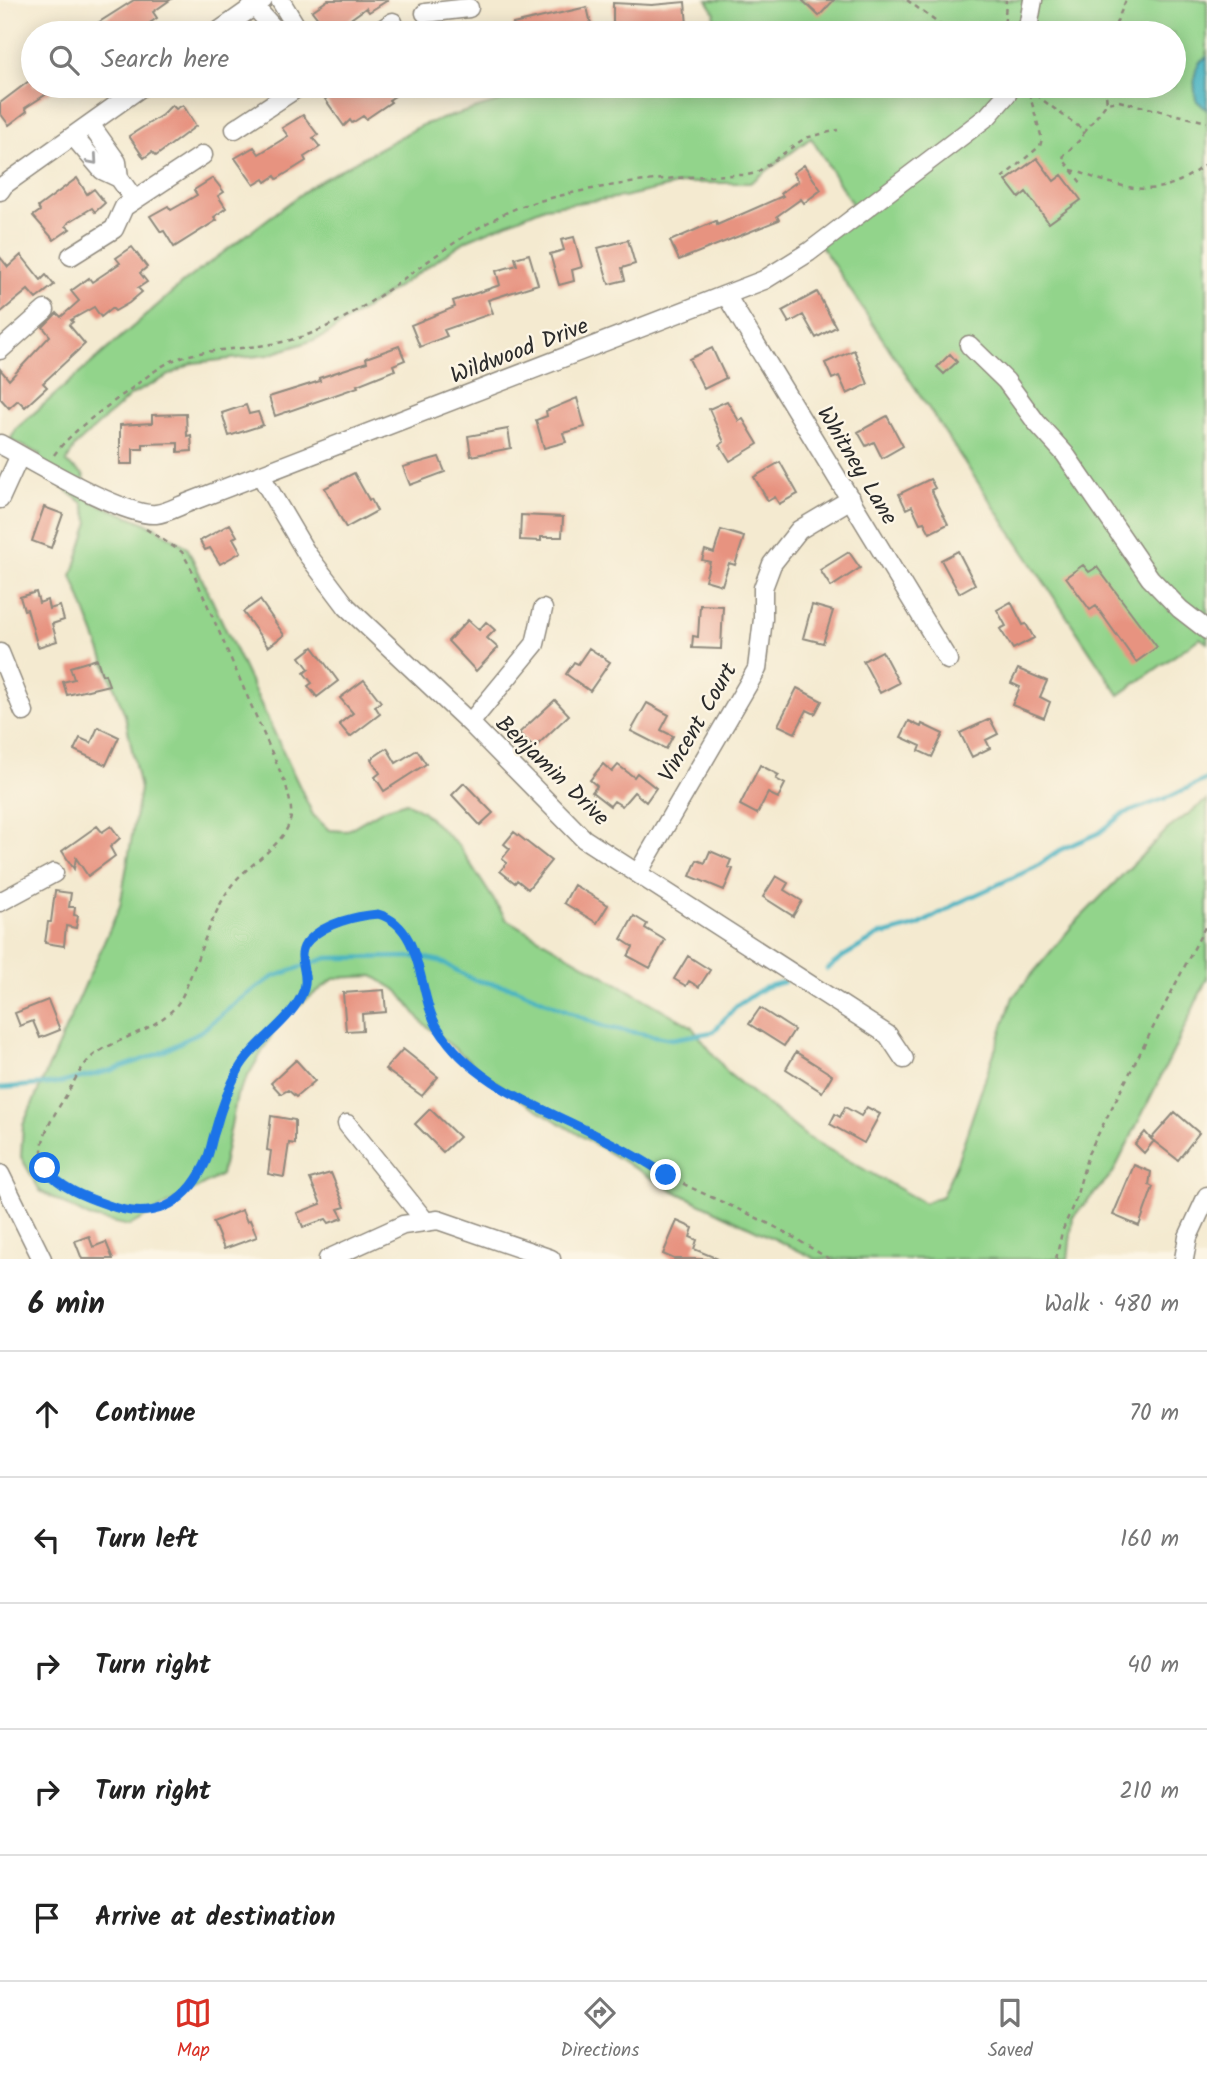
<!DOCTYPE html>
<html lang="en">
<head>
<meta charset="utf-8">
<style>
	body { margin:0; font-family:Kalam,sans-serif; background:#f6f6f6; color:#222 }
	.stop { position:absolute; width:21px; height:21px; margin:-16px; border:5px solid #1a73e8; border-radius:50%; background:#fff }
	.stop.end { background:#1a73e8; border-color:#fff; box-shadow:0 2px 7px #0008 }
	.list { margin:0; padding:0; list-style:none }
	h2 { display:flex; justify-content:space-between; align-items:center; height:91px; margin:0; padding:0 28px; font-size:30px }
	h2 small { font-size:23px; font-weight:400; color:#767676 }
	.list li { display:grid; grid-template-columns:46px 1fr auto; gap:21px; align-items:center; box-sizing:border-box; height:126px; padding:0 28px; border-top:2px solid #e0e0e0 }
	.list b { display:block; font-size:26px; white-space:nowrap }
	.list em { font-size:23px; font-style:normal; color:#767676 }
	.icon { flex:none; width:38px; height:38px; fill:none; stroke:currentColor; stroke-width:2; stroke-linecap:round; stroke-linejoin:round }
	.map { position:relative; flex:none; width:1207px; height:1259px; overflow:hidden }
	.search { position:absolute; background:#fff; box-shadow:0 4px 18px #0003; left:21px; right:21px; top:21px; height:77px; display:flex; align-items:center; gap:18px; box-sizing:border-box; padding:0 24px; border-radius:38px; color:#767676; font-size:26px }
	.sheet { height:721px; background:#fff }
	nav { display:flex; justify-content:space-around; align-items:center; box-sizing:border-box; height:98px; border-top:2px solid #e0e0e0; background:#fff; font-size:19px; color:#767676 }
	nav a { display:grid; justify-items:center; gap:4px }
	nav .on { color:#d93025 }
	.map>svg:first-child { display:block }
</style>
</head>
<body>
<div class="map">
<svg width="1207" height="1259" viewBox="0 0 1207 1259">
	<rect width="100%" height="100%" fill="#fcf5e5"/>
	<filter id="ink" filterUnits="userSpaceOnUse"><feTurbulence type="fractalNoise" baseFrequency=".0143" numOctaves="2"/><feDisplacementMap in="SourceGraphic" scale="14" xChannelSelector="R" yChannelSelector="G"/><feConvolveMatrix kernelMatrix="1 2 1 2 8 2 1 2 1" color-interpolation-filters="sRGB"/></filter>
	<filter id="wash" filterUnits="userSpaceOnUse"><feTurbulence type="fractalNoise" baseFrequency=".00686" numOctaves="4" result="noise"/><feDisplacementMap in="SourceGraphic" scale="28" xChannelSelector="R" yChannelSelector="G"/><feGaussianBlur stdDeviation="1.57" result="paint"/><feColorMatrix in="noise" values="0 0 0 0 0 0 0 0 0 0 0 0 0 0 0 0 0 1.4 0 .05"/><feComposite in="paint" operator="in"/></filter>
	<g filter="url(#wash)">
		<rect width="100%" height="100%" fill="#f4ead0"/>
		<!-- green -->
		<path fill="#92d48b" stroke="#5e805b" stroke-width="2" d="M707,0H1207V643L1200,638L1119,695L815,237L852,204L811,138L750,183H685L623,197L545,207L467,240L323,337L268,355L193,363L131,395L75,446L66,463L83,474L91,501L153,526L187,547L313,815L329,830L346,831L384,809L406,802L422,811L459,846L506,919L691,1026L729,1074L807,1137L924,1203L942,1196L957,1162L1013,997L1073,925L1168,829L1207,800V978L1177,1044L1113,1173L1073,1217L1068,1259H816L668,1188L508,1092L423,1023L398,991L373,976L335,978L281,1019L237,1095L221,1175L129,1226L89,1217L40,1191L21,1157L23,1125L120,906L140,789L125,715L72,576L89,522L83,503L55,481L33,470L40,454L10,440L17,428L184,282L314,184L422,125L524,94L565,86H1174V33H709L715,13Z"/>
		<!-- water -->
		<path fill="#46b3c2" stroke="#386f76" stroke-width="2" d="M1207,57V110L1196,100C1194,85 1191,63 1207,57Z"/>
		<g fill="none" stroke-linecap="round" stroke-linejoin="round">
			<!-- stream -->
			<path stroke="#46b3c2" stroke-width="4.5" d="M827,969L844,956L883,933L887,934L919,925L958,903L1036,867L1060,850L1099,833L1123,814L1169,797L1207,779
				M0,1088L60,1083L113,1070L161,1053L203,1030L239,1000L273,977L327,958L421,957L440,961L474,980L515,988L604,1027L672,1039L713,1032L736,1006L765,987L784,982"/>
		</g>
		<g id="blocks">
			<!-- building -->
			<path fill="#e79380" d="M134,0H170L153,12L157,18L135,33H82Z
				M328,0H388L369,12L366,8L341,26L346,33H311V30L322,24L312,11Z
				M802,0H834L819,16Z
				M685,2L687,25H680L681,33H613V3L652,5Z
				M587,7L591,24L586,25L587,33H515L513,24Z
				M33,78V86H59L25,108L27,111L9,125L0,113V103Z
				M359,86H410L389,100L391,102L366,119L363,116L352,123L350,120L344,126L325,99L343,87L347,93Z
				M172,105L176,109L183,105L196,126L156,156L152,152L144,158L129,136L162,115Z
				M303,115L318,135L313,138L320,147L304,157L306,161L277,179L275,176L266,182L264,179L254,185L235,158L254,147L259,154L288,136L282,128Z
				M1037,158L1054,181L1062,175L1081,200L1049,223L1026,192L1019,198L1006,181Z
				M804,165L821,190L804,203L801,199L777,216L779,220L679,260L670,241L716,221L717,225L783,196L781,193L798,181L793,173Z
				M77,178L87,194L94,189L105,203L95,212L92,208L69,222L66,226L70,229L54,240L33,216L40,211L38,207Z
				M213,178L224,192L218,196L226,208L214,217L217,220L174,247L164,231L161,232L150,216L168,206L171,210L180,205L197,195L194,190Z
				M574,237L582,267L572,270L574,281L559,285L550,254L564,250L561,240Z
				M628,240L635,264L622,268L625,280L609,284L598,248Z
				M132,247L147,267L140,273L147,282L138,288L142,292L129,303L115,311L112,308L101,317L94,307L71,320L73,322L69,325L85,344L43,383L47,387L25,407L18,400L9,408L0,398V369L9,380L50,336L43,327L57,313L61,317L79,301L71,291L89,278L92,282L110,270L120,263L116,258Z
				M529,254L538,284L488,300L493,313L444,330L447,336L420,347L411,325L455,307L453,301L500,285L496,271L517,265L515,258Z
				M21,255L41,280L46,275L54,285L36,299L28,290L0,313V257L8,267Z
				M817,292L836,327L816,338L803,315L789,323L782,311Z
				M399,346L405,360L393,365L395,370L357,385L358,387L275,416L269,397L320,381L319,378L367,362L366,358Z
				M712,348L726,378L704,389L689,359Z
				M854,350L868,384L847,394L839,376L832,379L825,363Z
				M950,354L957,362L944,374L937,367Z
				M577,398L585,427L563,433L566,442L544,448L536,420L547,416L546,411Z
				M727,401L739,421L743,419L758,444L730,461L720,445L724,442L709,409Z
				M246,405L249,414L258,412L263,425L229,436L222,413Z
				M186,414L187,436L191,435L192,451L178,452V443L143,444V449H133V464H120V425L152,423V415Z
				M887,416L903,446L882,458L874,442L866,446L858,432Z
				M508,429L511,448L471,456L468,436Z
				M439,457L445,472L410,485L403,467Z
				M780,462L798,494L779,504L775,497L768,501L754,477Z
				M354,473L369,500L371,499L377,511L346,528L325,488Z
				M930,479L935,488L931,490L948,524L930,533L924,522L920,523L912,506L906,509L899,494Z
				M44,507L63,514L51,548L32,541Z
				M521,515L563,517L562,537H541V541L520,540Z
				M230,524L237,536L233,538L241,552L220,564L210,548L205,550L200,541Z
				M721,530L744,537L735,565L729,563L722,585L705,580L710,562L702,560L705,550L714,553Z
				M958,551L975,584L959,593L941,560Z
				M849,552L860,568L831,587L820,570Z
				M1083,565L1089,572L1097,567L1157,647L1136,662L1096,606L1090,610L1066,577Z
				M36,592L39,603L47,600L49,609L60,606L64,620L52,624L57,641L38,647L27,609L24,610L20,597Z
				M260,600L284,635L268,647L243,612Z
				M1011,602L1023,625L1026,624L1034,638L1013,649L1000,629L1006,626L997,610Z
				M700,605L723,606L721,649L692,648L693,636L698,637Z
				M812,605L833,611L823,643L803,638Z
				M468,620L479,630L486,622L495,630L487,638L498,648L476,671L448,641Z
				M313,647L338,681L317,697L308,686L312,683L304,673L309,669L300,657Z
				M589,648L610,662L590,691L566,674L574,662L578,664Z
				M882,651L899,683L880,693L863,661Z
				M97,659L102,675L105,674L109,685L67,695L63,682L74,679L70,667Z
				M1018,669L1047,681L1040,697L1050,702L1044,718L1012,705L1020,687L1011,683Z
				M364,680L381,702L375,706L380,714L350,737L339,724L353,713L340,698Z
				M797,688L822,701L815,714L807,710L795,733L778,725Z
				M555,700L569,715L534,748L519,733Z
				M647,703L669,715L661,730L673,736L666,749L631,731Z
				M990,719L998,734L986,740L990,748L972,757L960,733Z
				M909,721L921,727L922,724L943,734L932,757L919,751L921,746L901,737Z
				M98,727L119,737L106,765L74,750L80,738L91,743Z
				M387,748L396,763L417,750L426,764L384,791L375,777L380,773L371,759Z
				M603,764L612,772L618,765L634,777L637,773L656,788L646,802L634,792L622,806L614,801L610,806L592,792L597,786L590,780Z
				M760,765L779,775L776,779L785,784L778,798L768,793L757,814L740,805Z
				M464,783L493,813L480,825L452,795Z
				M97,826L102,832L111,826L120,838L110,847L115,856L88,876L76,858L74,869L62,851Z
				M514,832L551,861L528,889L517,880L515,883L500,871L507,863L502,859L510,849L504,844Z
				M710,851L731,860L728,867L733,869L724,890L690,876L697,860L705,863Z
				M776,876L788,883L784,890L802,901L793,916L763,897Z
				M574,885L608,905L597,923L564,903Z
				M55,891L71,893L69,907H75L74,915L78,916L76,928L66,926L64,946L45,943L48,922H51Z
				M634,916L647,924L645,928L665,940L650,968L628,956L633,947L621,939Z
				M688,956L710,970L699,987L689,981L686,986L674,979Z
				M384,990L386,1012L362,1014L363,1030L346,1031L343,993Z
				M48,1000L60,1030L40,1038L33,1021L20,1026L15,1013Z
				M760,1008L794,1030L784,1046L749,1024Z
				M403,1049L438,1077L422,1096L385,1069Z
				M796,1052L832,1075L822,1092L786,1069Z
				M296,1060L315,1081L296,1097L288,1090L281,1094L271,1083Z
				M845,1107L861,1116L867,1107L880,1114L864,1143L830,1124L835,1114L840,1117Z
				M430,1109L459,1137L443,1152L415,1124Z
				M1175,1112L1199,1133L1178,1160L1151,1139L1154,1141L1144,1153L1135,1144L1145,1132L1151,1139Z
				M271,1116L295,1120V1144L289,1143L284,1177L268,1174L271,1151L267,1150Z
				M1134,1165L1151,1172L1149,1185L1153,1187L1139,1226L1113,1215Z
				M331,1173L345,1207L338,1209L343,1218L329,1223L326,1219L303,1227L297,1213L321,1204L310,1179Z
				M242,1210L247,1222L250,1220L257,1237L224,1249L213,1222Z
				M677,1221L693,1228L690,1237L697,1240L694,1249L718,1259H674L663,1254Z
				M89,1236L93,1247L106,1242L113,1259H82L75,1241Z"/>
		</g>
	</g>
	<g filter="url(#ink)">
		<use href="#blocks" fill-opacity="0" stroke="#908a7e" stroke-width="2"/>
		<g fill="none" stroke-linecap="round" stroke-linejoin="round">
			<defs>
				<path id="minor" d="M280,0L300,33
					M254,6L278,33
					M425,13L469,8
					M216,33L263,0
					M377,33L393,22
					M1027,33L1033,0
					M90,124L117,162L119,178L134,199
					M235,129L300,86
					M73,136L102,170L119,178
					M0,191L4,185L143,86
					M71,256L114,229L124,207L203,155
					M726,295L948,660
					M969,345L1006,381L1036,422L1065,454L1150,578L1180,609L1207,630
					M0,350L45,310
					M0,444C32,461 123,517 156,514C166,513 177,507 187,503L764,280L809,252L988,116L1007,94L1011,86
					M261,476L307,554L347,607L470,723L584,839L888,1035L904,1059
					M0,499L20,455
					M0,653L24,712
					M470,723L535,644L543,609
					M638,873L757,669L763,619V588L772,564L799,530L851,499
					M0,902L54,873
					M347,1124L426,1222
					M0,1174L42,1259
					M328,1259L403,1225L438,1220L551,1259
					M1184,1259L1188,1237L1207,1196"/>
			</defs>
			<!-- minor casing -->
			<use href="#minor" stroke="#908a7e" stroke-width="21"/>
			<!-- path -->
			<path stroke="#908a7e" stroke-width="2.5" stroke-dasharray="5 5" stroke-linecap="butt" d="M907,0L951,33
				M1004,33L1006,0
				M1112,33L1126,0
				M1105,86L1107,103
				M1028,89L1083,130V137L1064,155L1063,159L1081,183
				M1084,133L1107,103L1119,101L1207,122
				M1071,170C1081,172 1088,176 1098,179C1144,194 1168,194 1207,163
				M1002,178L1040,146L1042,139L1028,89
				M54,455C72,431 97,414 121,396C143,381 162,361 189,355C227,347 266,349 304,336C367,314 417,264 475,230C492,220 512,208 532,203C598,184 678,175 747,175L756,173L805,138L838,130
				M146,529L182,552L193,572L286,785C289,798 294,812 289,824C279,850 244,866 229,889C213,914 204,942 193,970C188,982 184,996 176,1006C155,1031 119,1037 94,1055C80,1066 72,1087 62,1102C37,1141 29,1169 77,1193C91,1200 107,1206 122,1210C158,1219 191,1198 205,1164C219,1131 220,1098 241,1066C258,1039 289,1022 302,992C308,980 304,973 301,962C297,938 327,928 344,922C426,892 411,983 437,1028C445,1041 458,1054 469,1064C506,1096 552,1113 595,1134C619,1146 641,1161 665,1174C695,1191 728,1204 759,1219C783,1230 806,1245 829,1259
				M1056,1259L1062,1232L1076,1198L1088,1154L1207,923"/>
			<!-- minor -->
			<use href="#minor" stroke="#fff" stroke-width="18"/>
		</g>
		<!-- one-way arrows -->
		<defs><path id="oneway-chevron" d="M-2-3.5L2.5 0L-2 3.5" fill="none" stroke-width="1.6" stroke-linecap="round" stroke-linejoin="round" transform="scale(1.75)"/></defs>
		<use stroke="#a0a0a0" href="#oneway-chevron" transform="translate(93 160) rotate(49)"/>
	</g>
	<g fill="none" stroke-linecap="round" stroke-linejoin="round" filter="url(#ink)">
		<!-- route -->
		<path stroke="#1a73e8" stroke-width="9" d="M45,1168C60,1188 85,1197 108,1205C150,1221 184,1207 204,1166C210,1155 211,1142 215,1131C221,1108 229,1087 240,1067C257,1039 293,1021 304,989C310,971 293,956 309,940C325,923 356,916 378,914C425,927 417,995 438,1028C473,1085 540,1106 596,1135C620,1147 644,1160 666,1175"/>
	</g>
	<g text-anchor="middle" stroke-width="5" stroke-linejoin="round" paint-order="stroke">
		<!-- street labels -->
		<g font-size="23" fill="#2b2b2b" stroke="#fcf5e5">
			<text transform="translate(519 350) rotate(-21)" y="8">Wildwood Drive</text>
			<text transform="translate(858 465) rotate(59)" y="8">Whitney Lane</text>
			<text transform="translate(697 722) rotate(-60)" y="8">Vincent Court</text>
			<text transform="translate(553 770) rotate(44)" y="8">Benjamin Drive</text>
		</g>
	</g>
</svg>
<div class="stop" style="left:45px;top:1168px"></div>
<div class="stop end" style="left:666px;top:1175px"></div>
<div class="search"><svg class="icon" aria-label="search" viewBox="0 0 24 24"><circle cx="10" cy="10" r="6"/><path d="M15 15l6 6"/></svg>Search here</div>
</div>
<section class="sheet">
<h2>6 min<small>Walk · 480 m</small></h2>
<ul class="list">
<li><svg class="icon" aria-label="ahead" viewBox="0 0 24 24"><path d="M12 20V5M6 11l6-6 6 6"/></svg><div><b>Continue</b></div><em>70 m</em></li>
<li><svg class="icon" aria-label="left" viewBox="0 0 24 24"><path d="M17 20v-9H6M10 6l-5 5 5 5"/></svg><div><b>Turn left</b></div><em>160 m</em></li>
<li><svg class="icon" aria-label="right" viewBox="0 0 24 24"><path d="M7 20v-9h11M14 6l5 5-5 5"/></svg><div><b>Turn right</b></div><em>40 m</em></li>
<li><svg class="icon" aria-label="right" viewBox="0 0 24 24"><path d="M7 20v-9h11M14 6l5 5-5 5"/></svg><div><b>Turn right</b></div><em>210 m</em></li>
<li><svg class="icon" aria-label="arrive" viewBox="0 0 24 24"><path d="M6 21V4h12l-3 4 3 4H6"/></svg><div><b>Arrive at destination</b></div></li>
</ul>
</section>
<nav>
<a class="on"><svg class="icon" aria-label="map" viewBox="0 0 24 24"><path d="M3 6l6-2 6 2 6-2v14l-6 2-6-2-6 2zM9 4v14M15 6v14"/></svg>Map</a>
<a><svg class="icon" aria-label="directions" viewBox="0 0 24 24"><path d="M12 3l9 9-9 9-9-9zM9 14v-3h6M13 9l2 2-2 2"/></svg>Directions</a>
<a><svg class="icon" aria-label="saved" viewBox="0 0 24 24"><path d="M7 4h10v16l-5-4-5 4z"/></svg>Saved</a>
</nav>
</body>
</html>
